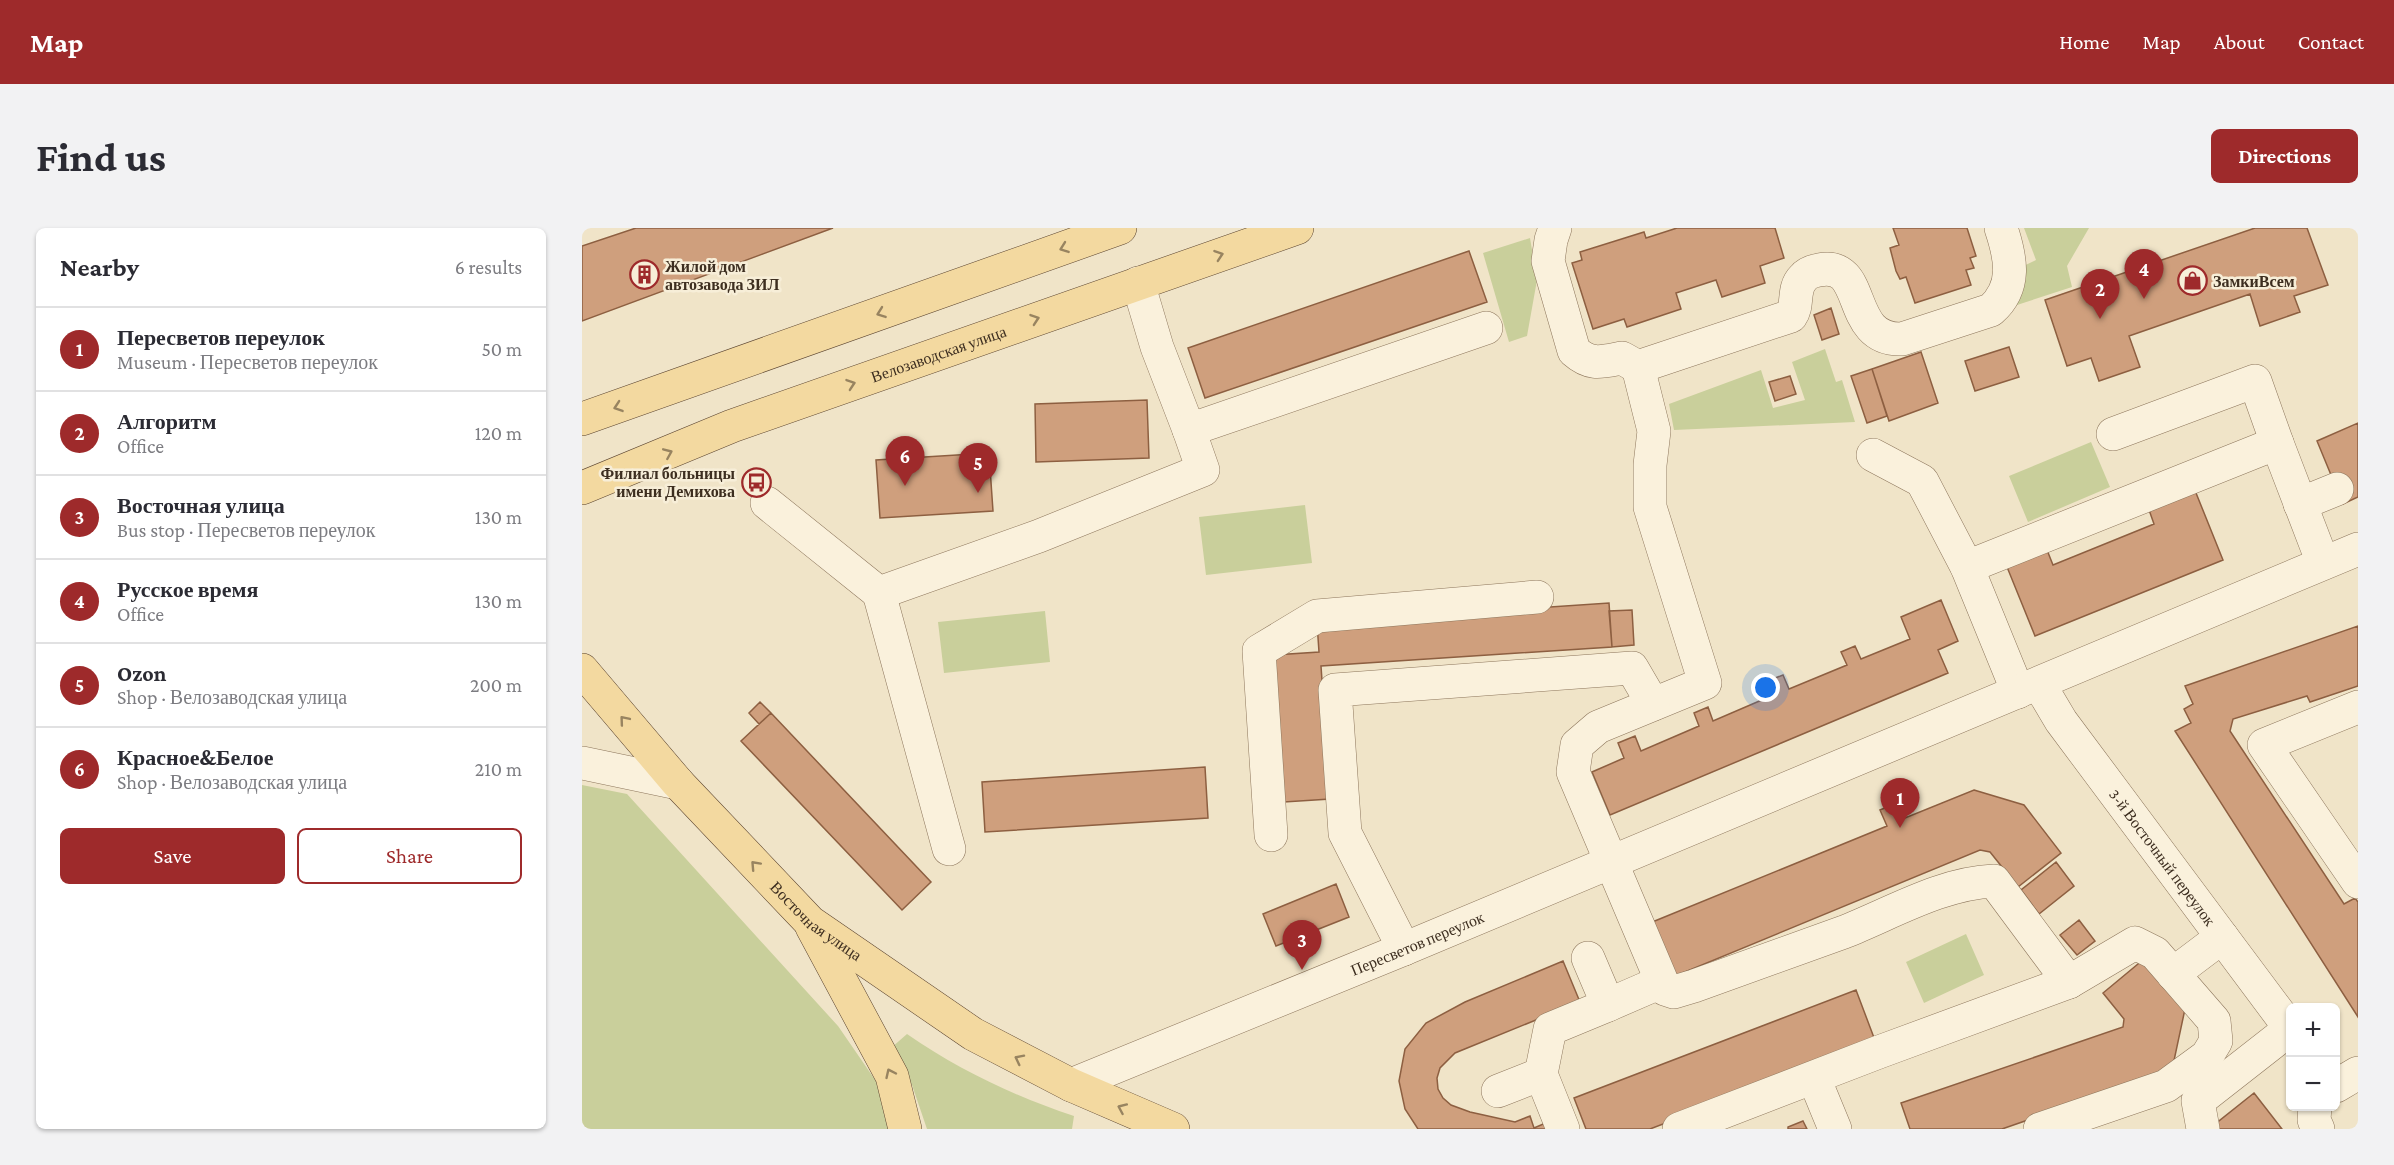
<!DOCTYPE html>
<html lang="en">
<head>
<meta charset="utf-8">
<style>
	body { margin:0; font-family:"Crimson Pro",serif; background:#f2f2f3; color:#2b2b33 }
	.controls { position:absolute; right:18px; bottom:18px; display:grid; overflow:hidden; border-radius:9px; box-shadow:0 2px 4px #0004 }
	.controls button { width:54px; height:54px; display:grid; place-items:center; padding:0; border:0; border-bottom:2px solid #e1e1e2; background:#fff; color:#2b2b33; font:30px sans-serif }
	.you { position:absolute; left:1184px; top:460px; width:21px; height:21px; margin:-15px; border:4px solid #fff; border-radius:50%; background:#1a73e8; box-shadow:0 0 0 9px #1a73e833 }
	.badge { display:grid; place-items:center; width:39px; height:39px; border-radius:50%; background:#9e2a2b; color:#fff; font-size:20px; font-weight:700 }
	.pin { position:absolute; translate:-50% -50px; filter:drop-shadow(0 2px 3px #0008) }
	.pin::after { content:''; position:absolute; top:32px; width:21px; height:18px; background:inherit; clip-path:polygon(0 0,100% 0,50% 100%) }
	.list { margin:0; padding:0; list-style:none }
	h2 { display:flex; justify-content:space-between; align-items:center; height:78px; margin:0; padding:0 24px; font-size:26px }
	h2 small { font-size:20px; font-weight:400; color:#7c7c81 }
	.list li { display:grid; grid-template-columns:39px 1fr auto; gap:18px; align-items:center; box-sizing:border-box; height:84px; padding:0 24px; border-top:2px solid #e1e1e2 }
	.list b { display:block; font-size:22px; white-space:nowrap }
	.list p { margin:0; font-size:20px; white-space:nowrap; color:#7c7c81 }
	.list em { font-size:20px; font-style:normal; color:#7c7c81 }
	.actions { display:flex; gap:12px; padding:18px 24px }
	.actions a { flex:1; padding:14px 0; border:2px solid #9e2a2b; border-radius:9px; text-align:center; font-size:21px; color:#9e2a2b }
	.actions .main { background:#9e2a2b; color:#fff }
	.map { position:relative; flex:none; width:1776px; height:901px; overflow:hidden; border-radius:9px }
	header { display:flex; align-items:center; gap:36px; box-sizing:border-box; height:84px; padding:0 30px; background:#9e2a2b; color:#fff }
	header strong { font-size:28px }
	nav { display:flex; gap:33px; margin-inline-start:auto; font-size:21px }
	.intro { display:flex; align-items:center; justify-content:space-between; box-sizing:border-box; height:144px; padding:0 36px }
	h1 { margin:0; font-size:42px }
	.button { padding:15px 27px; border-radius:9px; background:#9e2a2b; color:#fff; font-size:21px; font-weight:700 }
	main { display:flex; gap:36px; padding:0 36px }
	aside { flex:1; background:#fff; border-radius:9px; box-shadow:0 2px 4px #0004 }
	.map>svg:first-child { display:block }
</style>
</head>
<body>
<header>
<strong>Map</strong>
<nav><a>Home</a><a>Map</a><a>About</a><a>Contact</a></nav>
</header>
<div class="intro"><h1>Find us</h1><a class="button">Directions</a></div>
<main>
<aside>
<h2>Nearby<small>6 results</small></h2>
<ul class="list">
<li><span class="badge">1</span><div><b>Пересветов переулок</b><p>Museum · Пересветов переулок</p></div><em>50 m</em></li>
<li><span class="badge">2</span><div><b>Алгоритм</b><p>Office</p></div><em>120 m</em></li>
<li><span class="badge">3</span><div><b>Восточная улица</b><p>Bus stop · Пересветов переулок</p></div><em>130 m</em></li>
<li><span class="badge">4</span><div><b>Русское время</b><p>Office</p></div><em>130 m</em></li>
<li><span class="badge">5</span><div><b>Ozon</b><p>Shop · Велозаводская улица</p></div><em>200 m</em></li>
<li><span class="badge">6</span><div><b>Красное&amp;Белое</b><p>Shop · Велозаводская улица</p></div><em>210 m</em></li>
</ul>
<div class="actions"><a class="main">Save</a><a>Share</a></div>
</aside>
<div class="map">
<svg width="1776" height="901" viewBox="0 0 1776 901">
	<rect width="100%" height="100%" fill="#f0e4c8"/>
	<!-- green -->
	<path fill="#c9cf9b" d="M1442,0H1507L1485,38L1490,59L1435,77L1433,42L1454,32Z
		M948,10L955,52L945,108L927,114L901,25Z
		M1243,121L1254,154L1260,152L1273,194L1092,202L1087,176L1179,142L1191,180L1223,172L1210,134Z
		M1509,214L1528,259L1446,294L1427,248Z
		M723,277L730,335L624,347L617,289Z
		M463,383L468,434L362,445L356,394Z
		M0,557L45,566L256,798L298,859L307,901H0Z
		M1384,706L1402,747L1342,775L1324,734Z
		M325,806C377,842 432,868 492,888L490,901H345L330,857L309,820Z"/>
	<!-- building -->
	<path fill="#cf9f7d" stroke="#8d5f41" stroke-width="1.5" d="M54,0H251L0,93V18Z
		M1095,0H1193L1202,30L1178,38L1183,55L1140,69L1134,52L1094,65L1099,81L1045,99L1042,91L1011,101L990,35L1000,32L998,24L1062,4L1064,10Z
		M1311,0H1385L1394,28L1388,30L1392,40L1384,42L1389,57L1333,75L1324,49L1318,51L1314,43L1308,20L1317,17Z
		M1673,0H1725L1746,57L1712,68L1718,84L1678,98L1668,66L1547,108L1558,139L1517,153L1509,130L1485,138L1463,72Z
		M887,23L905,74L623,170L606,120Z
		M1249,80L1257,106L1240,112L1232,87Z
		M1427,119L1437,149L1393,163L1383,133Z
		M1339,124L1356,175L1307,193L1290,141Z
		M1290,141L1305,188L1285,195L1269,148Z
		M1208,148L1214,166L1193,173L1187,154Z
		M565,172L567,230L454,234L453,176Z
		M1776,195V269L1761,276L1735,213Z
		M407,225L411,283L298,290L294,232Z
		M1612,260L1641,332L1453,408L1425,339L1465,322L1471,337L1572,296L1566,279Z
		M1359,372L1376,413L1356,422L1366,445L1028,587L1010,544L1042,530L1036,515L1053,508L1059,523L1117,498L1112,485L1126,479L1131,493L1189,468L1183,454L1201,447L1207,461L1265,437L1259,424L1273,418L1279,431L1328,411L1319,389Z
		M1027,375L1030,419L739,438L748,571L702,574L692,427L737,424L735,395Z
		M1050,382L1052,417L1030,419L1027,383Z
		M1776,398V458L1728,474L1725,468L1651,491L1648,503L1762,676L1773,670L1776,674V789L1593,503L1609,495L1602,481L1611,476L1603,458Z
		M178,474L189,485L177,496L167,485Z
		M189,485L349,654L320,682L159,513Z
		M623,539L626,590L403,604L400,554Z
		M1392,562L1442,577L1479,625L1436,659L1408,624L1398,622L1086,751L1063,697L1305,598L1298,582L1317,574L1323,590Z
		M1474,634L1492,658L1457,686L1439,662Z
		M754,656L767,689L694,718L681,686Z
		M1497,692L1513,713L1495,727L1478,707Z
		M1562,731L1603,781L1590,842L1420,901H1328L1319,875L1541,799L1542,791L1521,765Z
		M981,733L998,774L873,825L858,840L855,850L856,861L861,870L869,877L888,884L933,894L948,888L952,900L966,894L969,901H836L823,881L817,853L823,821L844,795L883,774Z
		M1274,762L1294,815L1068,901H1004L992,870Z
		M1672,865L1700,901H1635L1632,897Z
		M1221,893L1225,901H1206V899Z"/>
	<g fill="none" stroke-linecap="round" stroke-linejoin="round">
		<defs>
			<g id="minor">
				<path d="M973,0L969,12L966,33L992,123C1009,138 1019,134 1040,130L1056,139L1209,88C1217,77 1210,61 1221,50C1225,45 1231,43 1237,42C1287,32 1262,113 1320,111L1409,82C1435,59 1429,30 1419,0"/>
				<path d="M556,55L575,119L607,202L904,100"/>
				<path d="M1056,139L1072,203L1068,237V279L1123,455L1016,499L995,517L991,544L1083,761L1092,764L1112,758C1162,740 1212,722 1262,704C1310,685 1360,655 1412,653L1487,754"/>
				<path d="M1531,206L1673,153L1695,215"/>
				<path d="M1291,227L1340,253L1385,339L1436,464"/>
				<path d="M185,275L297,365L457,308L621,242L607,202"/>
				<path d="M1718,276L1755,261"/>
				<path d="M1385,339L1695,215L1741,335"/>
				<path d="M297,365L367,621"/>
				<path id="s1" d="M1457,456L1479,493L1708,800"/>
				<path d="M1776,479L1682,517L1776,654"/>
				<path d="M0,535L96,555"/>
				<path d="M689,607L677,423L735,388L955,369"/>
				<path d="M822,721L763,605L753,462L1050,440L1071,476"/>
				<path d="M1591,746L1640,709"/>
				<path d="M1026,777L1079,754"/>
				<path d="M1232,850L1253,901"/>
				<path id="s2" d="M489,857L822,721L1776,321"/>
				<path d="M1754,858L1776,845"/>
				<path d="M916,863L959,846"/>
				<path d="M1733,878L1732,892L1736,901"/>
				<path d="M981,901L959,846L968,801L1026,777L1006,730"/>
				<path d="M1097,901L1297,824L1487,754L1553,715L1573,725L1632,793L1634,813L1625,828L1584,858L1458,901"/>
				<path d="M1621,901L1616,873L1708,801"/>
			</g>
			<g id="major">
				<path d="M0,191L538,0"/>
				<path id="s3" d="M0,260L150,198L715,0"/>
				<path id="s4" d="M0,442L96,555L228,694L391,806L489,857L591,901"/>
				<path d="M230,699L310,848L323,901"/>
			</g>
		</defs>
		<!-- minor casing -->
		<use href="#minor" stroke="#8d765c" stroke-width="34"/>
		<!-- major casing -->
		<use href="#major" stroke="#5b4430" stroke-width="34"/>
		<!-- minor -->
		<use href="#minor" stroke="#faf1dc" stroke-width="33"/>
		<!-- major -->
		<use href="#major" stroke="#f3d9a0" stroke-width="33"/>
	</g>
	<!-- one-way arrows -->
	<defs><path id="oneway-chevron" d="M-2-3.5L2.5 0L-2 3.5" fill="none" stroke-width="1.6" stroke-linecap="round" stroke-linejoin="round" transform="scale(1.5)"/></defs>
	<g stroke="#988460">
		<use href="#oneway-chevron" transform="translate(482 20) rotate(160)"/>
		<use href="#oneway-chevron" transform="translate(637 27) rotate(-19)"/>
		<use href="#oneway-chevron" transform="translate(299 85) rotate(160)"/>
		<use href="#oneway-chevron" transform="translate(453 91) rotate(-19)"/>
		<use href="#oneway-chevron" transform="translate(269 156) rotate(-19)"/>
		<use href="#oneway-chevron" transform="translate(36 179) rotate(161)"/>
		<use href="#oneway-chevron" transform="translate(86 225) rotate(-23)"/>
		<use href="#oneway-chevron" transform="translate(42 492) rotate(-130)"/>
		<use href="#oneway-chevron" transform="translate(173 637) rotate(-133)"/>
		<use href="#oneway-chevron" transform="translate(437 831) rotate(-153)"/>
		<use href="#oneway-chevron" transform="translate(308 845) rotate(-115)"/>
		<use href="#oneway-chevron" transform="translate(540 880) rotate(-156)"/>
	</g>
	<!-- icons -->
	<defs>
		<symbol id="building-ring" viewBox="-11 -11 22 22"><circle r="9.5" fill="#f7eed8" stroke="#9e2a2b" stroke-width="1.5"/><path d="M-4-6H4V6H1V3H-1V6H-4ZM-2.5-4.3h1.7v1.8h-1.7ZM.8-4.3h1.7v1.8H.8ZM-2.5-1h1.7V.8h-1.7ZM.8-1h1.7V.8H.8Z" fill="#9e2a2b"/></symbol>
		<symbol id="shop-ring" viewBox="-11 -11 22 22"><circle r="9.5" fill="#f7eed8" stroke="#9e2a2b" stroke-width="1.5"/><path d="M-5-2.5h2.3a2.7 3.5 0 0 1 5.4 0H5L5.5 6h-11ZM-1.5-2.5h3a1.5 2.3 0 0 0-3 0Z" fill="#9e2a2b"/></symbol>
		<symbol id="bus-ring" viewBox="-11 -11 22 22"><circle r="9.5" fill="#f7eed8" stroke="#9e2a2b" stroke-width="1.5"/><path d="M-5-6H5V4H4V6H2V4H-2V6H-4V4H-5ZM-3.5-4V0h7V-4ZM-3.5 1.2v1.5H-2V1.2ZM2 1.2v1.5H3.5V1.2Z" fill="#9e2a2b"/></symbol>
	</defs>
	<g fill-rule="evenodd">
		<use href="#building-ring" x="46" y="30" width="33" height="33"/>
		<use href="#shop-ring" x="1594" y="36" width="33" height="33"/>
		<use href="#bus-ring" x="158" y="238" width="33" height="33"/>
	</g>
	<g text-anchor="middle" stroke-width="5" stroke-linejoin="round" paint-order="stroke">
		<!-- poi labels -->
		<g font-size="16" font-weight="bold" fill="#3d2e20" stroke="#f7eed8" text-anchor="start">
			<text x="83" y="44">Жилой дом<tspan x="83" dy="18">автозавода ЗИЛ</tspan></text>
			<text x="1631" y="59">ЗамкиВсем</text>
			<text x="153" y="251" text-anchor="end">Филиал больницы<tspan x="153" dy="18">имени Демихова</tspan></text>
		</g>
		<!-- street labels -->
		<g font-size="16" fill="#3d2e20" stroke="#f7eed8">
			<text dy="6" stroke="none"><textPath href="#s3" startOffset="381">Велозаводская улица</textPath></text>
			<text dy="6" stroke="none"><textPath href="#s1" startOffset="213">3-й Восточный переулок</textPath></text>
			<text dy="6" stroke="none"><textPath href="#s4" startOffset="344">Восточная улица</textPath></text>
			<text dy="6" stroke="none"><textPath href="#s2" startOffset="374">Пересветов переулок</textPath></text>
		</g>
	</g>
</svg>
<div class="controls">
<button>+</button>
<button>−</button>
</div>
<div class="you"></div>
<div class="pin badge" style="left:1318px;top:600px">1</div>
<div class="pin badge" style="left:1518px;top:91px">2</div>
<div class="pin badge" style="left:720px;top:742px">3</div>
<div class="pin badge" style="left:1562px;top:71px">4</div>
<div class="pin badge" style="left:396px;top:265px">5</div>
<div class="pin badge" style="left:323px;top:258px">6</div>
</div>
</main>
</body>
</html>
